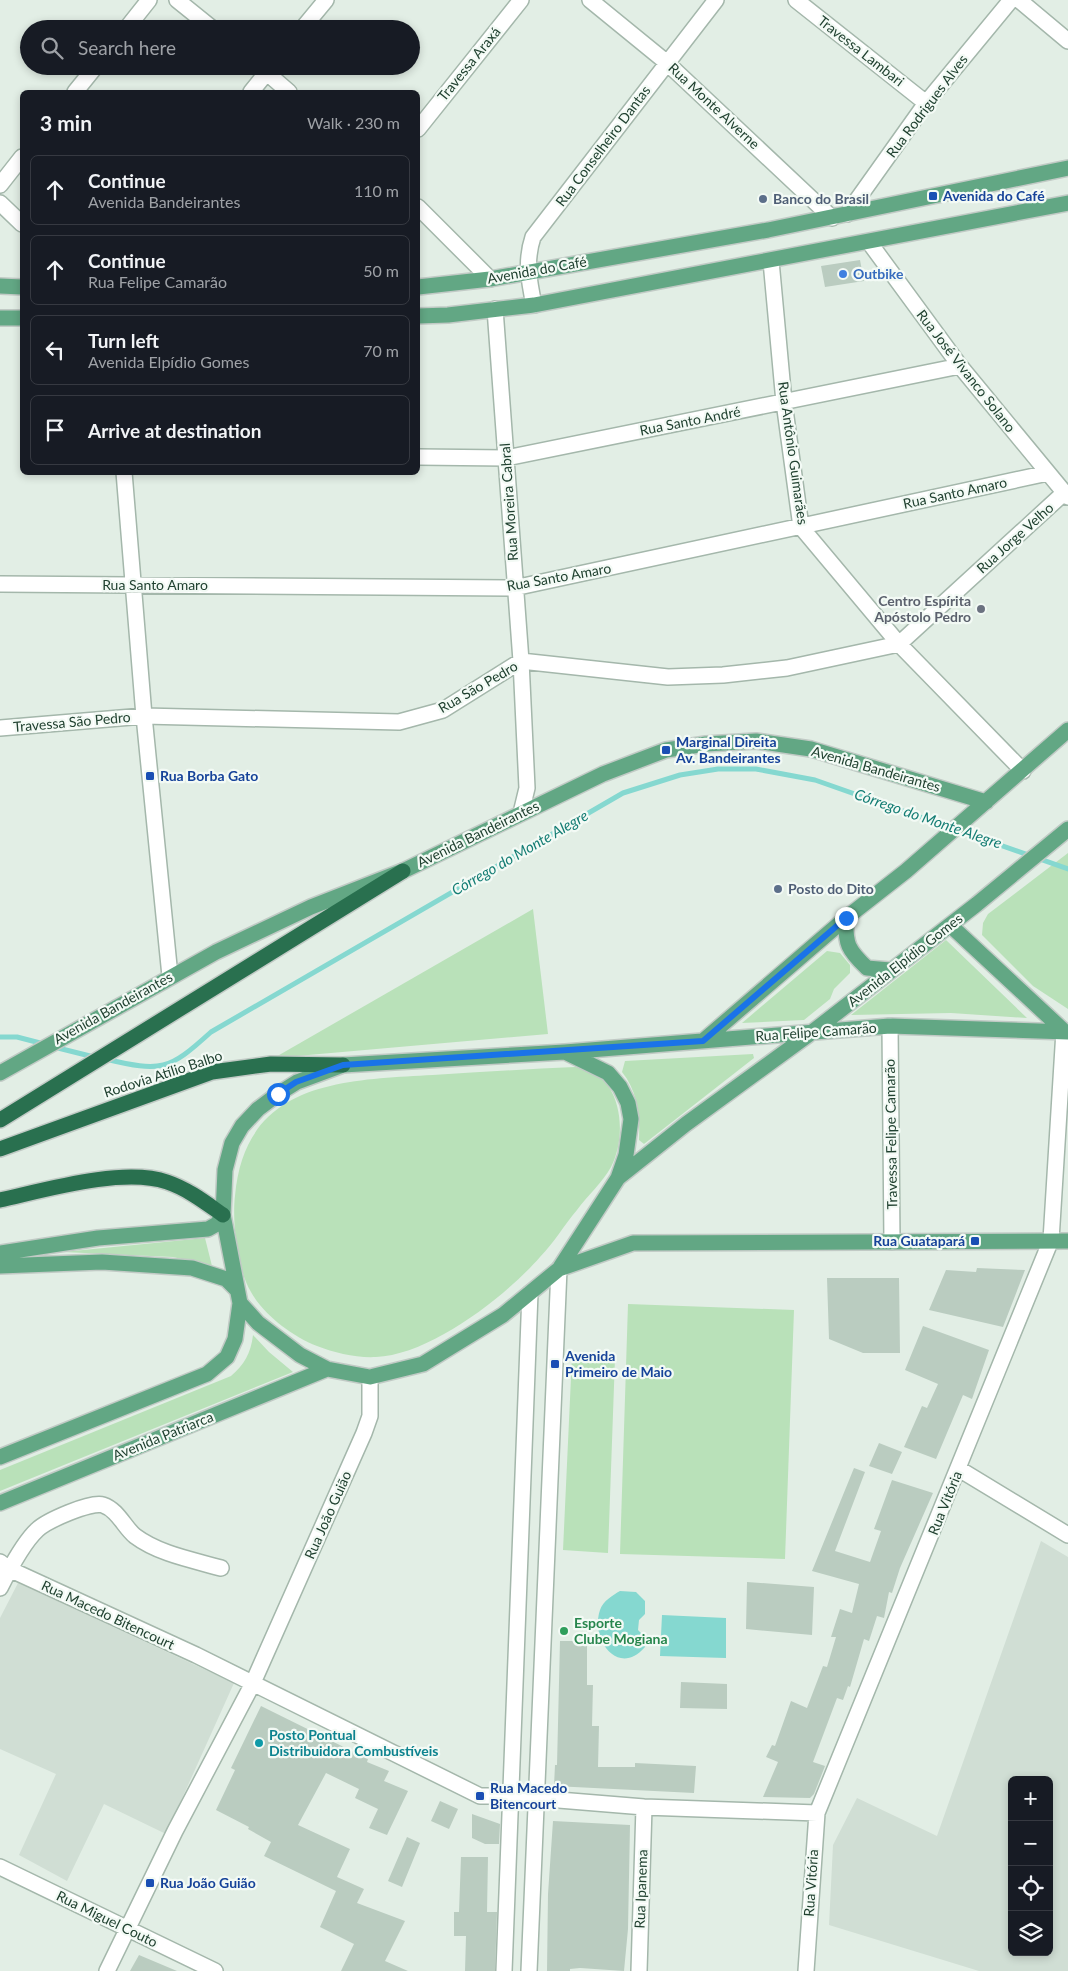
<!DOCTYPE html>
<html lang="en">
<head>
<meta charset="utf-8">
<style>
	body { margin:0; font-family:Lato,sans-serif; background:#242831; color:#f1f3f6 }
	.controls { position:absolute; right:15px; bottom:15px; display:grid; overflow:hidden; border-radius:8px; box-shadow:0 2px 8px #0003 }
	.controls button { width:45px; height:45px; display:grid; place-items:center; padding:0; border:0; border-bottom:1px solid #363941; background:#171b24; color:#f1f3f6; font:25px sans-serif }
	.stop { position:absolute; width:15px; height:15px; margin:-11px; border:4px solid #1a73e8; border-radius:50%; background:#fff }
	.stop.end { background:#1a73e8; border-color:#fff; box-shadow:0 1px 5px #0008 }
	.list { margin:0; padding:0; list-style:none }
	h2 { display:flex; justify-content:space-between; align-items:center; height:65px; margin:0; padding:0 20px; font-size:21px }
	h2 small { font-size:16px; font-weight:400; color:#9ea1a6 }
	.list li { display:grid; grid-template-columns:32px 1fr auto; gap:15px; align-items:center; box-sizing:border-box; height:70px; margin:0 10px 10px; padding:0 10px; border:1px solid #363941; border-radius:8px }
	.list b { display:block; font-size:19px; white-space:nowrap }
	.list p { margin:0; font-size:16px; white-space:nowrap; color:#9ea1a6 }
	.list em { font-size:16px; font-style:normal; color:#9ea1a6 }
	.icon { flex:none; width:28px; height:28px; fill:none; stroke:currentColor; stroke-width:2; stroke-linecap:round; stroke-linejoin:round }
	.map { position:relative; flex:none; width:1068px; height:1971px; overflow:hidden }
	.search { position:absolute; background:#171b24; box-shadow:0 2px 8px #0003; left:20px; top:20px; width:400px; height:55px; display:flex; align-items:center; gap:12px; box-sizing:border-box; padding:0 18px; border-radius:28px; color:#9ea1a6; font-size:19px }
	.panel { position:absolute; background:#171b24; box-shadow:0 2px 8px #0003; left:20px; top:90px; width:400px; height:385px; border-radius:8px }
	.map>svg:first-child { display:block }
</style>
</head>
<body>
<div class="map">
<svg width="1068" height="1971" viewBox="0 0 1068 1971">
	<rect width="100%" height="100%" fill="#e2eee5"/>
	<!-- built -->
	<path fill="#d0ded4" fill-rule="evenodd" d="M1041,1541L1068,1557V1971H979L829,1925L833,1845L857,1798L937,1836ZM1012,1780H1049V1952H1012Z
		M18,1583L234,1683L166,1834L104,1804L67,1881L19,1855L56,1774L0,1749V1618Z"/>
	<!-- green -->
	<path fill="#b9e1b9" d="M1068,853V1009L1033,986L982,935L983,923L988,914Z
		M533,909L548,1034L274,1058Z
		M946,940L1027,1018L951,1013L851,1015Z
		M827,951L840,953L850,965V973L834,989L830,999L804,1020L742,1023Z
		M753,1054L754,1058L644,1144L639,1140C640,1115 638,1092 622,1072L625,1061Z
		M575,1067C621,1070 629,1133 611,1167C603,1182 587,1196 577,1210C564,1225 554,1243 540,1257C505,1297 430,1355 376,1357C356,1358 335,1353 317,1346C292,1336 264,1315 251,1292C237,1269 232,1221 235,1196C245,1081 343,1080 433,1075C480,1072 528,1069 575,1067Z
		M205,1238L212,1266L173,1257L63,1252Z
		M628,1304L794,1310L785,1559L620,1554Z
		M253,1335L269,1352L293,1372L0,1491V1470L231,1376C244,1365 251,1353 253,1335Z
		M572,1356L615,1358L608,1553L563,1550Z"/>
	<!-- water -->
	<path fill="#85d8d0" d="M620,1591L636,1592L645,1601V1614L639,1620L638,1630L645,1637V1647C618,1678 590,1639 600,1610C603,1601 613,1595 620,1591Z
		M662,1615L726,1618V1658L660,1656Z"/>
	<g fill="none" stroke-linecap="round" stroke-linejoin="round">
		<!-- stream -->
		<path stroke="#85d8d0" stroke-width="5" d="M0,1037H17L44,1044
			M54,1047L94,1057
			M105,1059C162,1072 168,1071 211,1032L623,793L680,775L718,769H756L815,780L1068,869"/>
	</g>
	<!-- building -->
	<path fill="#baccc0" d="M860,260L864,281L825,287L821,266Z
		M977,1268L1025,1270L1003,1327L929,1310L946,1270L976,1272Z
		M827,1278H899L900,1353H863L829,1339Z
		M923,1326L989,1350L972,1399L963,1395L936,1459L904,1447L922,1406L927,1408L938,1384L905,1370Z
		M879,1443L902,1452L892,1474L869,1466Z
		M854,1468L865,1472L835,1551L870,1562L881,1531L874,1529L892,1480L933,1493L900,1568L892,1593L889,1592L884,1618L877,1616L869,1641L864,1639L850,1687L848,1686L843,1700L837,1698L813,1762L825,1766L814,1794L810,1798L763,1797L778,1762L766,1757L772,1745L775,1746L791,1701L807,1708L823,1666L827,1667L836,1637H831L840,1609L852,1613L859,1584L812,1571Z
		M747,1582L814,1587L812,1635L746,1629Z
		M560,1641H587V1685H593L592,1726H599L598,1767H635V1763L696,1766L694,1793L554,1786L555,1765H557Z
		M681,1682L727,1684V1709L680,1708Z
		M261,1706L368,1759L367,1762L389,1771L384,1781L408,1791L387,1835L369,1828L378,1809L355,1798L359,1789L326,1773L298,1825L350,1849L337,1877L364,1889L357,1903L405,1921L385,1961L408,1971H341L354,1944L320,1927L336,1891L264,1856L271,1842L248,1829L249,1827L216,1810L235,1770L231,1768Z
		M440,1801L458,1809L449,1829L431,1821Z
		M472,1814L500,1824L499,1844H485L472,1838Z
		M553,1821L630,1825L628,1929L624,1971L580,1968L570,1969V1971H547L548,1894Z
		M407,1837L420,1843L402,1887L388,1881Z
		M461,1857H488L487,1912H497L495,1971H465L466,1936H454V1912H459Z
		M139,1955L177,1971H130Z"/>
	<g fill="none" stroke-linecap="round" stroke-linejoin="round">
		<defs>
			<path id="minor" d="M177,0L213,29
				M590,0L666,62L832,218
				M796,0L926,103
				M1019,0L1068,41
				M126,29L149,0
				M302,29L326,0
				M259,66L289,92
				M75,92L96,66
				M251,92L272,66
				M418,129L521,0
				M0,185L22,157
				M0,203L22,224
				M418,207L490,279
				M847,214L926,103L1011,0
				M869,242L960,366L1068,497
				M771,261L784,402L801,527L899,644L1023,771
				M534,305C529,281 525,261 533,237L716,0
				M495,309L521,661L527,788L521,813
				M418,457L506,458L960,366
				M124,472L144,716L170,976
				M0,584L514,588L1048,473
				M0,728L144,716L399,722L443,710L521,661L668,677L723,675L787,668L899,644L1065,492
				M890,1026L892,1242
				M959,1469L1068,1535
				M0,1562L9,1569L196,1655L480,1796H510L644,1807L817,1813
				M0,1588C9,1570 23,1543 37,1530C46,1521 91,1501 103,1505C118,1510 124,1527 135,1536C159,1554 193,1560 221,1568
				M0,1867L215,1971
				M107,1971L175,1831L252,1685L364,1433L370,1416V1377
				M504,1971L530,1293
				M529,1971L559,1269
				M639,1971L644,1807
				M806,1971L817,1813L1051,1240L1064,1031"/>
			<path id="major" d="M0,286L22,287
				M418,287L490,279L768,230L1068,168
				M418,316L448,315L534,305L1068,203
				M0,318H22
				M846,918C845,944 848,950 867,968L890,970
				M950,925L1064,1031
				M703,1041L846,918L906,871L1068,730
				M565,1052L608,1073L620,1087L628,1103L631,1119L626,1155L618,1178L559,1269L503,1315L423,1364L370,1377L327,1369L300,1355L258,1323L240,1303L223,1215L225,1170L232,1143L242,1126L258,1109L278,1094L297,1082L343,1065L565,1052L890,1026L1068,1032
				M0,1073L216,952L311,907L403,871L603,774L666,750L706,744L756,741L811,749L986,802
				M618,1178L686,1124L811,1033L977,904L1068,829
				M0,1253L98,1238L208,1229L217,1224L223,1215
				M0,1266L102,1262L192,1268L226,1279L236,1289
				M559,1269L633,1243L1068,1241
				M0,1457L207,1374L227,1357L235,1339L240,1303
				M0,1503L327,1369"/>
			<path id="highway" d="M0,1120L403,871
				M0,1149L212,1072L271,1064L343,1065
				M0,1200C45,1190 123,1167 167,1182C188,1189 206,1203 223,1215"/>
		</defs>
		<!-- minor casing -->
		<use href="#minor" stroke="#a4b7ab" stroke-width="18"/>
		<!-- major casing -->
		<use href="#major" stroke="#c1cac5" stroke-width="18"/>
		<!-- highway casing -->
		<use href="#highway" stroke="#c1cac5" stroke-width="18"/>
		<!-- minor -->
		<use href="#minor" stroke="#fff" stroke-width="15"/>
		<!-- major -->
		<use href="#major" stroke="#62a784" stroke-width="15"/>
		<!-- highway -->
		<use href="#highway" stroke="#29704f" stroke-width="15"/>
	</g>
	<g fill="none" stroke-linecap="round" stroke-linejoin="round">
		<!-- route -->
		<path stroke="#1a73e8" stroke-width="6" d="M278,1094L296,1082L343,1065L703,1041L846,918"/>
	</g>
	<!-- markers -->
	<g fill="#1a4fb4" stroke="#f3faf5" stroke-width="2">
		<rect x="928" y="191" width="10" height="10" rx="2.5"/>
		<rect x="661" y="745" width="10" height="10" rx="2.5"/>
		<rect x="145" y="771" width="10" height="10" rx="2.5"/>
		<rect x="970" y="1236" width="10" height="10" rx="2.5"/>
		<rect x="550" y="1359" width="10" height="10" rx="2.5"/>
		<rect x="475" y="1791" width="10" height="10" rx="2.5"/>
		<rect x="145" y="1878" width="10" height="10" rx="2.5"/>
	</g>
	<g fill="#5c6f8a" stroke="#f3faf5" stroke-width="2">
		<circle cx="763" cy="199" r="5"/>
		<circle cx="778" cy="889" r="5"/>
	</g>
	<circle fill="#3f7fe0" stroke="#f3faf5" stroke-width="2" cx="843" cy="274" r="5"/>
	<circle fill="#6b7280" stroke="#f3faf5" stroke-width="2" cx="981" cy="609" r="5"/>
	<circle fill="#2e9e5b" stroke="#f3faf5" stroke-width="2" cx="564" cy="1631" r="5"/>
	<circle fill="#0f9aa8" stroke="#f3faf5" stroke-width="2" cx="259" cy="1743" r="5"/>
	<g text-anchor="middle" stroke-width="4.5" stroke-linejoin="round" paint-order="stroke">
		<!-- street labels -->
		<g font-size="14" fill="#204130" stroke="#f3faf5">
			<text transform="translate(861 51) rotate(38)" y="5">Travessa Lambari</text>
			<text transform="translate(469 64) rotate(-51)" y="5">Travessa Araxá</text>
			<text transform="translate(714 106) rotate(43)" y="5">Rua Monte Alverne</text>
			<text transform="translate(927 106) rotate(-53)" y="5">Rua Rodrigues Alves</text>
			<text transform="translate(603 146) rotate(-53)" y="5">Rua Conselheiro Dantas</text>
			<text transform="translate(537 270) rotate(-10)" y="5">Avenida do Café</text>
			<text transform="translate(966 371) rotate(52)" y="5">Rua José Vivanco Solano</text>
			<text transform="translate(690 421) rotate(-11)" y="5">Rua Santo André</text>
			<text transform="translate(793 453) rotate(82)" y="5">Rua Antônio Guimarães</text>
			<text transform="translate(955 493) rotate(-12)" y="5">Rua Santo Amaro</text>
			<text transform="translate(509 502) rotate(-94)" y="5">Rua Moreira Cabral</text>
			<text transform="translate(1015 538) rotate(-42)" y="5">Rua Jorge Velho</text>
			<text transform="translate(559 577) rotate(-10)" y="5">Rua Santo Amaro</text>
			<text x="155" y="590">Rua Santo Amaro</text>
			<text transform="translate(478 687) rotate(-30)" y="5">Rua São Pedro</text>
			<text transform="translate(72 722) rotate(-5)" y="5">Travessa São Pedro</text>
			<text transform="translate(876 769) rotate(16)" y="5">Avenida Bandeirantes</text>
			<text transform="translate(478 834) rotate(-26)" y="5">Avenida Bandeirantes</text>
			<text transform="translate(905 960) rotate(-38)" y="5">Avenida Elpídio Gomes</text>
			<text transform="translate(113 1008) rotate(-29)" y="5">Avenida Bandeirantes</text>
			<text transform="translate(816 1032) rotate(-4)" y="5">Rua Felipe Camarão</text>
			<text transform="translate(163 1074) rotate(-18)" y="5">Rodovia Atílio Balbo</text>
			<text transform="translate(891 1134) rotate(-91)" y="5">Travessa Felipe Camarão</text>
			<text transform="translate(163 1436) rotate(-22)" y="5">Avenida Patriarca</text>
			<text transform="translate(945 1503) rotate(-68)" y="5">Rua Vitória</text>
			<text transform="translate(328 1515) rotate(-66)" y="5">Rua João Guião</text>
			<text transform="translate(108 1615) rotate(25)" y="5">Rua Macedo Bitencourt</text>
			<text transform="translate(811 1883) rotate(-86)" y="5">Rua Vitória</text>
			<text transform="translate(641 1889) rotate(-88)" y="5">Rua Ipanema</text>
			<text transform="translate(107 1919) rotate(26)" y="5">Rua Miguel Couto</text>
		</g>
		<!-- transit labels -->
		<g font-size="14" font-weight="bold" fill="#164399" stroke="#f3faf5" text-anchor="start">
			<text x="943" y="201">Avenida do Café</text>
			<text x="676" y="747">Marginal Direita<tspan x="676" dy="16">Av. Bandeirantes</tspan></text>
			<text x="160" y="781">Rua Borba Gato</text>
			<text x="965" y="1246" text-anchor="end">Rua Guatapará</text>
			<text x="565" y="1361">Avenida<tspan x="565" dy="16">Primeiro de Maio</tspan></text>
			<text x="490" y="1793">Rua Macedo<tspan x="490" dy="16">Bitencourt</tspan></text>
			<text x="160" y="1888">Rua João Guião</text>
		</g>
		<!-- service labels -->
		<g font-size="14" font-weight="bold" fill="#4e5e75" stroke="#f3faf5" text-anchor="start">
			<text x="773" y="204">Banco do Brasil</text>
			<text x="788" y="894">Posto do Dito</text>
		</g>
		<!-- shop labels -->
		<g font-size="14" font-weight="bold" fill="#366cbe" stroke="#f3faf5" text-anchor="start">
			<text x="853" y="279">Outbike</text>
		</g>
		<!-- worship labels -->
		<g font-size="14" font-weight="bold" fill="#5b616d" stroke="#f3faf5" text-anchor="end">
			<text x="971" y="606">Centro Espírita<tspan x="971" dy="16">Apóstolo Pedro</tspan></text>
		</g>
		<!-- leisure labels -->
		<g font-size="14" font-weight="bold" fill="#27864d" stroke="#f3faf5" text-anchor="start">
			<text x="574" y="1628">Esporte<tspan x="574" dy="16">Clube Mogiana</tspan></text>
		</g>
		<!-- culture labels -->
		<g font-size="14" font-weight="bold" fill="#0d838f" stroke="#f3faf5" text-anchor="start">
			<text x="269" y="1740">Posto Pontual<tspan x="269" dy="16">Distribuidora Combustíveis</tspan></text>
		</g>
		<!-- water labels -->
		<g font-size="15" font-style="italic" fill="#147d74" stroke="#f3faf5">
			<text transform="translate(928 819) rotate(19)" y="5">Córrego do Monte Alegre</text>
			<text transform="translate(520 853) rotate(-30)" y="5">Córrego do Monte Alegre</text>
		</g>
	</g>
</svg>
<div class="controls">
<button>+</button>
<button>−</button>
<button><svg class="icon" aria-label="locate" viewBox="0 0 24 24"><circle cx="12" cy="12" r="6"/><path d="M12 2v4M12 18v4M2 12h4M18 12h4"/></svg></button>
<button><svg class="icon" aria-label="layers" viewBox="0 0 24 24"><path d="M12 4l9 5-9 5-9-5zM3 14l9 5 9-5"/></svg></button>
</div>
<div class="stop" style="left:278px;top:1094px"></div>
<div class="stop end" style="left:846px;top:918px"></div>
<div class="search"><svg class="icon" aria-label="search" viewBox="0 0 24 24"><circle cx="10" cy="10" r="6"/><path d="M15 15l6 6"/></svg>Search here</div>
<section class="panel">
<h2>3 min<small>Walk · 230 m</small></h2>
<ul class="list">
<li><svg class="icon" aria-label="ahead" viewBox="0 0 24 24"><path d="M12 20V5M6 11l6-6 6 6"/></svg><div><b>Continue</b><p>Avenida Bandeirantes</p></div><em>110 m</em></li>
<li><svg class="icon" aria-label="ahead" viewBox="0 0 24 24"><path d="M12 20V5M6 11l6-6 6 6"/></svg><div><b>Continue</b><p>Rua Felipe Camarão</p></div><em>50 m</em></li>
<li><svg class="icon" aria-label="left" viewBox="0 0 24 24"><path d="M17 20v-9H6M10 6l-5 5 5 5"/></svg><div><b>Turn left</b><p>Avenida Elpídio Gomes</p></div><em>70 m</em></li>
<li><svg class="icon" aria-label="arrive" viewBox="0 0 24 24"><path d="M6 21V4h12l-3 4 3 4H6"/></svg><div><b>Arrive at destination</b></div></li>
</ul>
</section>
</div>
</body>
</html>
